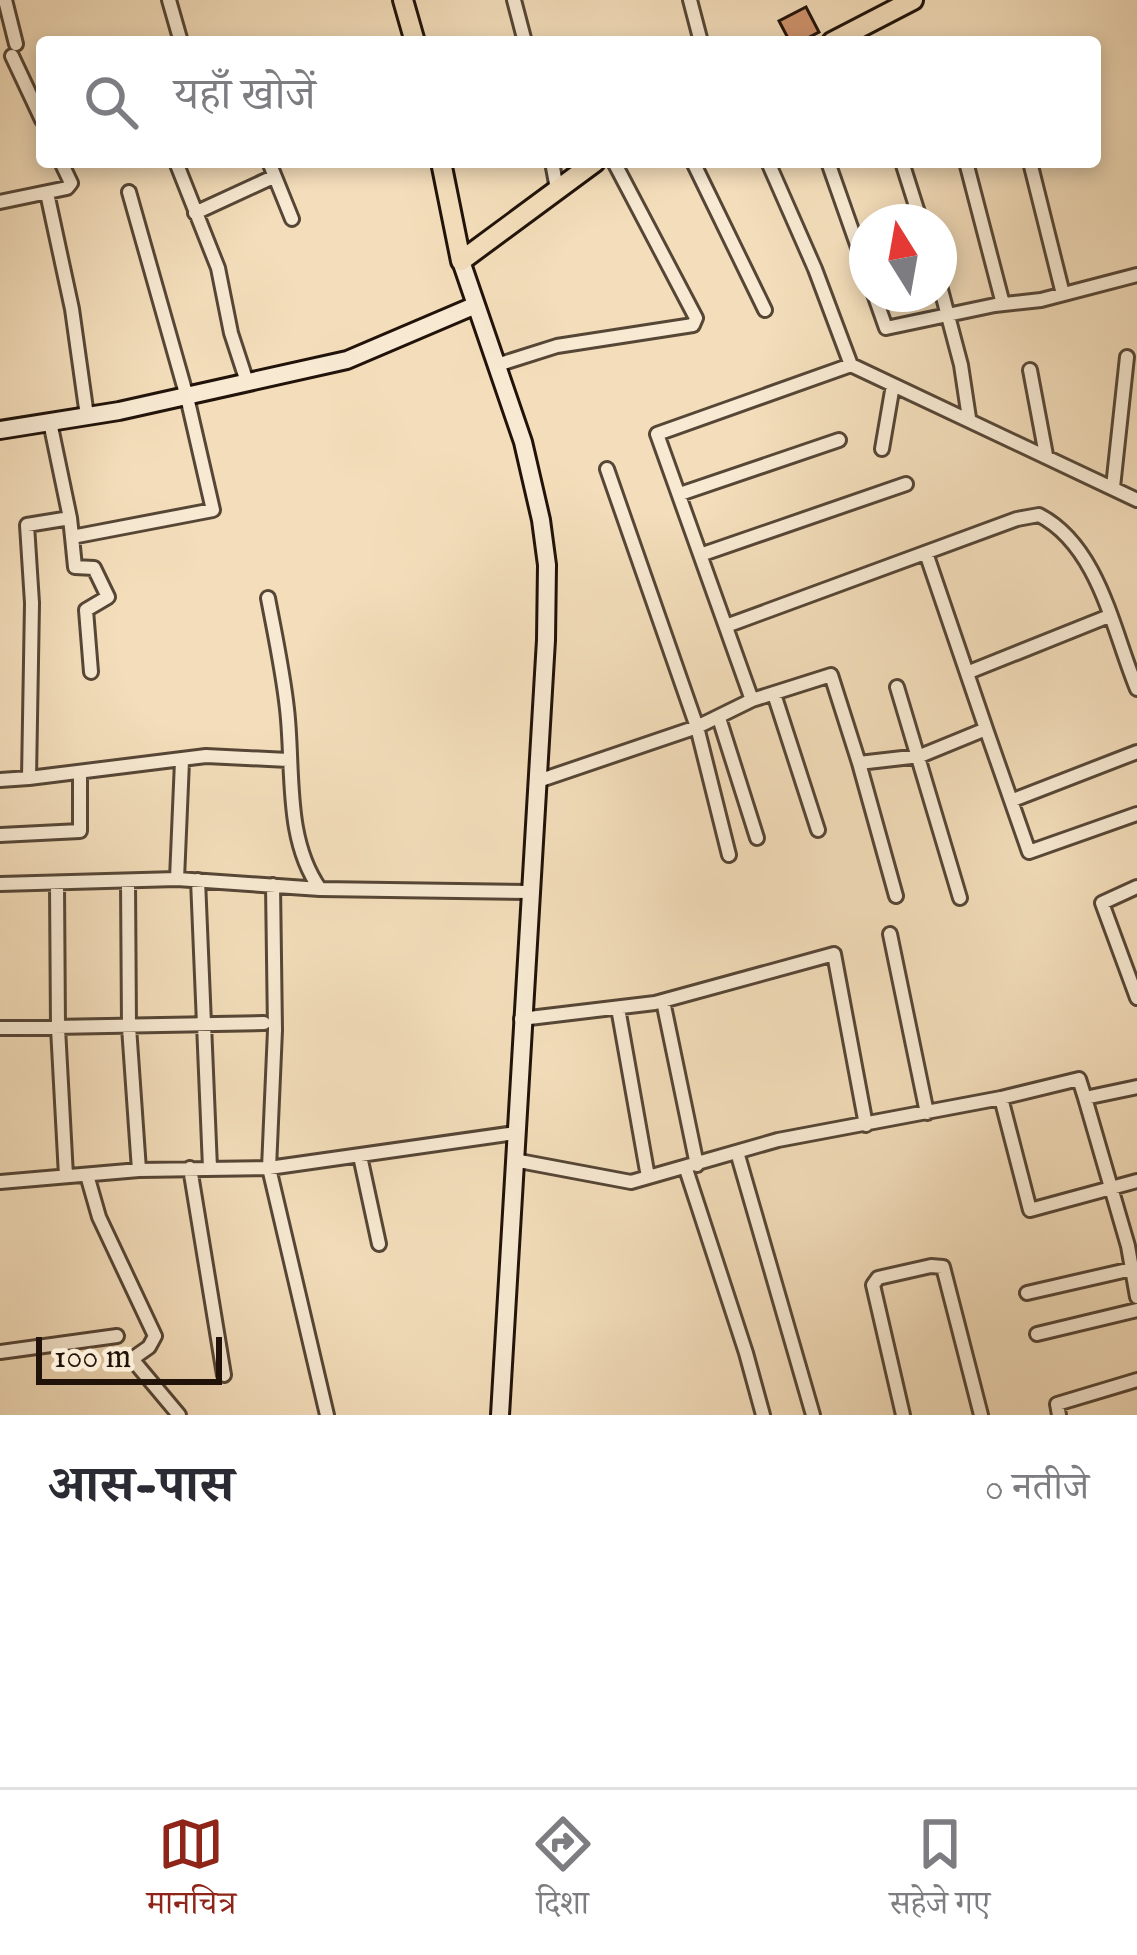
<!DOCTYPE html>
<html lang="hi">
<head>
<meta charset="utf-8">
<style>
	body { margin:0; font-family:"IM FELL English","Noto Serif Devanagari",serif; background:#f2f2f3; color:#2b2b33 }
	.compass { position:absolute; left:849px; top:204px; width:108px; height:108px; border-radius:50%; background:#fff; box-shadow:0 6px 18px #0003; rotate:349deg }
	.scale { position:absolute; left:36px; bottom:30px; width:186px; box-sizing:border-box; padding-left:12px; border:6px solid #21130a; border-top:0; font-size:33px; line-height:42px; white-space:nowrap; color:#21130a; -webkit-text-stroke:9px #f7e9d2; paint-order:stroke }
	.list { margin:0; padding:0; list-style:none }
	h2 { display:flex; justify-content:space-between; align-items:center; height:156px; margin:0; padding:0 48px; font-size:51px }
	h2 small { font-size:39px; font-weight:400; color:#7c7c81 }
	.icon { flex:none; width:66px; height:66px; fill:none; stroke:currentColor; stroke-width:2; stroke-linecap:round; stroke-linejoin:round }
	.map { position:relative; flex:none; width:1137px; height:1415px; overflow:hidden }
	.search { position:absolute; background:#fff; box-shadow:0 6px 18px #0003; left:36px; right:36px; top:36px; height:132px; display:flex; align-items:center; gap:30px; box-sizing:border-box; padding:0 42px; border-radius:12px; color:#7c7c81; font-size:45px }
	.sheet { height:372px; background:#fff }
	nav { display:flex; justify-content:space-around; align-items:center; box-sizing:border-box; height:168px; border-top:3px solid #e1e1e2; background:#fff; font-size:33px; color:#7c7c81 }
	nav a { display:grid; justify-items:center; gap:6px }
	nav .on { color:#8f2418 }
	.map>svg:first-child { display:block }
</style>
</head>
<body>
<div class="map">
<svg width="1137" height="1415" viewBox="0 0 1137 1415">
	<rect width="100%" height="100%" fill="#f3ddba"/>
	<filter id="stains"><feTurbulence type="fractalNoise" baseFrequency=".00167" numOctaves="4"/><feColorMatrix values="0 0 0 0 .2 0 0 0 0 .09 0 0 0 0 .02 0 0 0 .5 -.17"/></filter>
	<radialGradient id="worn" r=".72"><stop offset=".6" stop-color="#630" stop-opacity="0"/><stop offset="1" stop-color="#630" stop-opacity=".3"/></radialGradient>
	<!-- building -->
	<path fill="#d0946d" stroke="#21130a" stroke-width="3" d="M806,7L819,32L800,42H790L779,21Z"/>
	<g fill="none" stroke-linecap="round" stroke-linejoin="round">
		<defs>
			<path id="street" d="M5,0L16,44
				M169,0L181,42
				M514,0L525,42
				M690,0L701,42
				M12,56L42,120
				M176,162L218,268L231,333L247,382
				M269,162L292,219
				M552,162L557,189
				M693,162L765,310
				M768,162L815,269L851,365L1137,500
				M828,162L867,273
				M902,162L921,222
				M966,162L1003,304
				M1030,162L1063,294
				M47,193L72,309L87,416
				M0,202L67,188L71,183L61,162
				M195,213L273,177
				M939,282L961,365L969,418
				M874,294L886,328L995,305L1041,300L1137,275
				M497,365L557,346L693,325L696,318L614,162
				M1030,370L1046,455
				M50,422L70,518
				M882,449L893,385
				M607,469L697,727L729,855
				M1113,487L1127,357
				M680,494L839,440
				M72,537L75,567L94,568L108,597L86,610L91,672
				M926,553L986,729
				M703,554L906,484
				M268,598C275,635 283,672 287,709C294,769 284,838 320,889
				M726,626L1017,519L1039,515C1099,546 1113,631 1137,689
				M969,672L1109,616
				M897,687L960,898
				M774,694L818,830
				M752,700L831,675L859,763L920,756L986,729L1029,852L1137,814
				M719,718L757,838
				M859,763L896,896
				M29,778L206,756L288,760
				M0,780L29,778L32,603L27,525L70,518L72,537L213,510L187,397L129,192
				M538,781L697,727L752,700L657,434L851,365
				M1013,800L1137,752
				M0,835L80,831V774
				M177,879L182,761
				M198,880L210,1168
				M128,881L129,1027L139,1170
				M0,884L177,879L320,889L531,892
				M57,884L58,1028L66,1176
				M273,885L275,1030L269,1168L327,1415
				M1137,887L1102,903L1137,998
				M890,934L927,1113
				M663,1001L697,1165
				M618,1008L648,1177
				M521,1019L655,1003L834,954L866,1125
				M0,1028L264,1023
				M1001,1098L1030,1210L1137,1181
				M1085,1098L1128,1246L1137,1297
				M737,1152L813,1415
				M360,1156L379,1244
				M514,1160L631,1182L778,1140L1001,1098L1079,1079L1085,1098L1137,1087
				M190,1168L224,1375
				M686,1169L746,1353L763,1415
				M87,1175L99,1217L155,1336L149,1347L132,1359L179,1415
				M0,1182L139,1170L269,1168L515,1133
				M1027,1293L1136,1268
				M1037,1334L1137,1310
				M0,1352L117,1336
				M903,1415L873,1285L878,1278L931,1266L943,1267L981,1415
				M1059,1415L1057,1404L1137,1380"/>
			<path id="secondary" d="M461,261L523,442L541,520L547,565L546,640L500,1415
				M0,430L119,411L347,360L476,305"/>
			<path id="primary" d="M403,0L415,42
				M832,42L913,0
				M441,162L461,261L595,162"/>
		</defs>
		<!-- street casing -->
		<use href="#street" stroke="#564636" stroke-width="18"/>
		<!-- secondary casing -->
		<use href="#secondary" stroke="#21130a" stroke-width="22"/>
		<!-- primary casing -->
		<use href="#primary" stroke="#21130a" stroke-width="24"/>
		<!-- street -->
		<use href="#street" stroke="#f7e9d2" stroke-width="12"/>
		<!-- secondary -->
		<use href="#secondary" stroke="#f7e9d2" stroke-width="16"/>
		<!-- primary -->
		<use href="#primary" stroke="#f3ddba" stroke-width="18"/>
	</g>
	<rect width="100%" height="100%" filter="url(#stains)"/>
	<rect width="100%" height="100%" fill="url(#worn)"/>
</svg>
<svg class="compass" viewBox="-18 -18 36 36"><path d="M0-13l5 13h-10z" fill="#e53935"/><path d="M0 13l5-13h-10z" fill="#7c7c81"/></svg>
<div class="scale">100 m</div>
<div class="search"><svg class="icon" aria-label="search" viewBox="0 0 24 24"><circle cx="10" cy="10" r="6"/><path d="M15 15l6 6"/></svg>यहाँ खोजें</div>
</div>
<section class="sheet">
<h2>आस-पास<small>0 नतीजे</small></h2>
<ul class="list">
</ul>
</section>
<nav>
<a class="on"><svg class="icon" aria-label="map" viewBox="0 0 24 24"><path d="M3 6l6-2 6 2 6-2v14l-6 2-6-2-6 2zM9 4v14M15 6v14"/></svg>मानचित्र</a>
<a><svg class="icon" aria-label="directions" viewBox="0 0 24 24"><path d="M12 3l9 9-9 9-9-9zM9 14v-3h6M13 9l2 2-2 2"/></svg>दिशा</a>
<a><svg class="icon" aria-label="saved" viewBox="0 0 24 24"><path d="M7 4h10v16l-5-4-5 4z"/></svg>सहेजे गए</a>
</nav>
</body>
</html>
